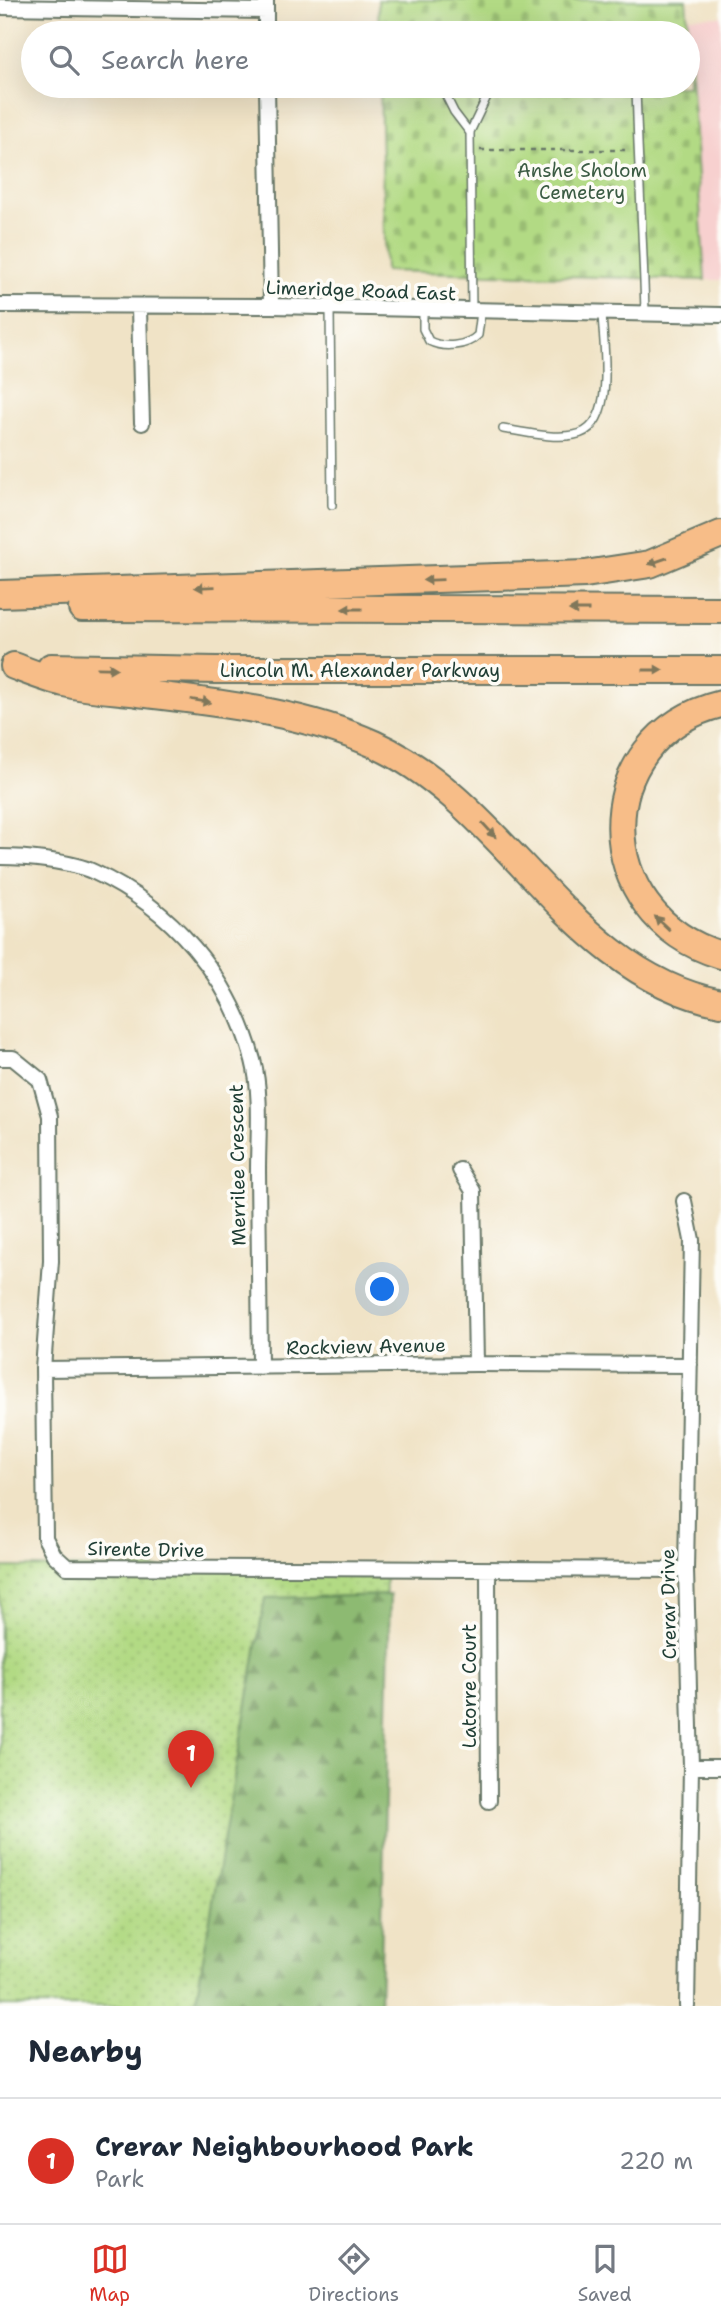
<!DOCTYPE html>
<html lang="en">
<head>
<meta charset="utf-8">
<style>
	body { margin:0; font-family:"Shantell Sans",sans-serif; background:#f2f2f3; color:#1f2937 }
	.you { position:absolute; left:383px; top:1290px; width:24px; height:24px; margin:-18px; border:5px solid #fff; border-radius:50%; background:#1a73e8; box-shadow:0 0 0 10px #1a73e833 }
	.badge { display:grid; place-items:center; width:46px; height:46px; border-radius:50%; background:#d93025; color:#fff; font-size:23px; font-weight:700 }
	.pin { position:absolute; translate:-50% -58px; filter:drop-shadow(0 2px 4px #0008) }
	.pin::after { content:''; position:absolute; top:37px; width:24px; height:21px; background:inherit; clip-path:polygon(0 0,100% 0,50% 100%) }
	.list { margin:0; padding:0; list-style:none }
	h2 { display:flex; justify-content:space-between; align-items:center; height:91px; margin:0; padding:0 28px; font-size:30px }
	h2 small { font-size:23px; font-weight:400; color:#747a83 }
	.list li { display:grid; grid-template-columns:46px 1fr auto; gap:21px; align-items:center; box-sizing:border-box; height:126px; padding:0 28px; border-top:2px solid #e0e1e3 }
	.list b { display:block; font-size:26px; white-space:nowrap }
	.list p { margin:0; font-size:23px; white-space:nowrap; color:#747a83 }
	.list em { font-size:23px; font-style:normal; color:#747a83 }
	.icon { flex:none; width:38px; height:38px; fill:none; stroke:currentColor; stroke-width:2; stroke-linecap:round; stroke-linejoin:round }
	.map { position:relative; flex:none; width:721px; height:2006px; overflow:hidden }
	.search { position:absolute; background:#fff; box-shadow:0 7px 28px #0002; left:21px; right:21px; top:21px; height:77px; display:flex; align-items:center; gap:18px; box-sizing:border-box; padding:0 24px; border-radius:38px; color:#747a83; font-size:26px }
	.sheet { height:217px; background:#fff }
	nav { display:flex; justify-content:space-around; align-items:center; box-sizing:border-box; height:98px; border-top:2px solid #e0e1e3; background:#fff; font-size:19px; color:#747a83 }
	nav a { display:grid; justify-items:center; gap:4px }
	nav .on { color:#d93025 }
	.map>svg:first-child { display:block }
</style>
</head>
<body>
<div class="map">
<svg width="721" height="2006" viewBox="0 0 721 2006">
	<defs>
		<pattern id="grass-dots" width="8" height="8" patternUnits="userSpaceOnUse" patternTransform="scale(1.75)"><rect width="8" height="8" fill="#b2da84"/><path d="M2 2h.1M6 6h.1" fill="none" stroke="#99bc73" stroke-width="1.8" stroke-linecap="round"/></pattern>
		<pattern id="forest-firs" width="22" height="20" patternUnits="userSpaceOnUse" patternTransform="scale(1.75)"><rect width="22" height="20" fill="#8dba72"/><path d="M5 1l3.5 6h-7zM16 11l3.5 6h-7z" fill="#73985e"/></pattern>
		<pattern id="cemetery-stones" width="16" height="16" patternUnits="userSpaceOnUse" patternTransform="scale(1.75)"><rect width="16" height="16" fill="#b2da84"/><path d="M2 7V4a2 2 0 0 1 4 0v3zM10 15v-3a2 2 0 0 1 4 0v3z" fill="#99bc73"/></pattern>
	</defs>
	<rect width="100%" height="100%" fill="#fdfcf7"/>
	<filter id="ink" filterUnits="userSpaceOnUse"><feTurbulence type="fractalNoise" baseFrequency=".0143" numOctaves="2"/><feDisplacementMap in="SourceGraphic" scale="14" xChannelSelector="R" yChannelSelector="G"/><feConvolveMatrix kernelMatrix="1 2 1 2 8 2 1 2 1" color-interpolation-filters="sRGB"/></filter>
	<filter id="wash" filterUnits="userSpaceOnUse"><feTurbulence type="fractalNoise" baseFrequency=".00686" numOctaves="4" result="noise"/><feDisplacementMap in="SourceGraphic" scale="28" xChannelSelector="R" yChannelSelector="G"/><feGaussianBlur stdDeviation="1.57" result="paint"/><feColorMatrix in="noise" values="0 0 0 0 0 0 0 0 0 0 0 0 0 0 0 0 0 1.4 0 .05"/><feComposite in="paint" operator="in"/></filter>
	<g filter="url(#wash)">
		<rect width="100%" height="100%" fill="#f0e3c6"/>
		<!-- built -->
		<path fill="#f7d0cf" d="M721,16V280H705L687,17Z"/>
		<!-- grass -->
		<path fill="url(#grass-dots)" stroke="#688c5c" stroke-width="2" d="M0,1567L386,1570L379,2006H0Z"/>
		<!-- forest -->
		<path fill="url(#forest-firs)" stroke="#567c53" stroke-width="2" d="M390,1595L380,2006H195L265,1598Z"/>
		<!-- cemetery -->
		<path fill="url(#cemetery-stones)" stroke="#688c5c" stroke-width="2" d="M378,0H686L705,280L385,271L380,86H688V33H379Z"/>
	</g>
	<g filter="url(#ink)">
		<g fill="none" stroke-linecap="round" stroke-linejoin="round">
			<defs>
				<path id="service" d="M441,86L454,112L470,133
					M636,86C638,162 643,237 645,313
					M330,309L332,505
					M423,311V329L429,341C443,348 466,347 478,335L481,312
					M472,312L470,132L492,86
					M503,429C526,432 551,439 574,435C618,428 603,345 602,313"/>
				<path id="minor" d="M266,0V33
					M0,7L266,11
					M267,86L271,306
					M0,305L271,306L721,315
					M139,308L142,423
					M0,857C26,857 71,861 94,872C172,908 230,976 253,1060C262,1094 258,1135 258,1171C259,1236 259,1302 260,1367
					M0,1058H13L40,1080L50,1116L51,1261L43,1369L45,1538L54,1555L67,1567L686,1570
					M460,1170L473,1191L476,1364
					M684,1201L692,1240L686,1570L691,1767L687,2006
					M43,1369L476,1364L690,1365
					M488,1571L489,1801
					M691,1767H721"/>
				<path id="motorway" d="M0,594L585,574L650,564L721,534
					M82,608L721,610
					M14,666C30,672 47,679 64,683C88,689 114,690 138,693C217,703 301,711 374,744C509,805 569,974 721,1003
					M51,667L216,670H721
					M721,704C587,737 589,916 721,955"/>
			</defs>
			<!-- service casing -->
			<use href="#service" stroke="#687767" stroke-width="10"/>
			<!-- minor casing -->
			<use href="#minor" stroke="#687767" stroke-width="18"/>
			<!-- motorway casing -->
			<use href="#motorway" stroke="#687767" stroke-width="30"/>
			<!-- path -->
			<path stroke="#687767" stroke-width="2.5" stroke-dasharray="5 5" stroke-linecap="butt" d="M480,150H628"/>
			<!-- service -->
			<use href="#service" stroke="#fff" stroke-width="7"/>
			<!-- minor -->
			<use href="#minor" stroke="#fff" stroke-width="14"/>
			<!-- motorway -->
			<use href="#motorway" stroke="#f7bd88" stroke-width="26"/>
		</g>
		<!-- one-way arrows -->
		<defs><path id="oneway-solid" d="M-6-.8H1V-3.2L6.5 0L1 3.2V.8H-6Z" transform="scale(1.75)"/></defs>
		<g fill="#80775a">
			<use href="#oneway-solid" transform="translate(658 561) rotate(161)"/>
			<use href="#oneway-solid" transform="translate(433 580) rotate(178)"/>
			<use href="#oneway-solid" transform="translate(205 587) rotate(178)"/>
			<use href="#oneway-solid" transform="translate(352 609) rotate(-180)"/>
			<use href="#oneway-solid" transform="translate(579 610) rotate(-180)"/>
			<use href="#oneway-solid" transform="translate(107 668) rotate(1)"/>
			<use href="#oneway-solid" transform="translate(653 670)"/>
			<use href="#oneway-solid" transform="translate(201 701) rotate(9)"/>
			<use href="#oneway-solid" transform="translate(489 830) rotate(48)"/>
			<use href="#oneway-solid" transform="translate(662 923) rotate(-137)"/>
		</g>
	</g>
	<g text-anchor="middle" stroke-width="7" stroke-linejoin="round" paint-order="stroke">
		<!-- park labels -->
		<g font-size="19" fill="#3c5c44" stroke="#fdfcf7">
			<text x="582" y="177">Anshe Sholom<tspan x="582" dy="22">Cemetery</tspan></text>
		</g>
		<!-- street labels -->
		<g font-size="19" fill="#1f3d34" stroke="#fdfcf7">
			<text transform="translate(361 290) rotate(2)" y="7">Limeridge Road East</text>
			<text x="360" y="677">Lincoln M. Alexander Parkway</text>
			<text transform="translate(237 1165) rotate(-91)" y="7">Merrilee Crescent</text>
			<text transform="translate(366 1346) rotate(-1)" y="7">Rockview Avenue</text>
			<text transform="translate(146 1549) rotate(1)" y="7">Sirente Drive</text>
			<text transform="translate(668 1604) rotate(-91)" y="7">Crerar Drive</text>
			<text transform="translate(469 1686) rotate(-90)" y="7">Latorre Court</text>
		</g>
	</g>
</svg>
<div class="you"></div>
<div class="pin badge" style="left:191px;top:1788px">1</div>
<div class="search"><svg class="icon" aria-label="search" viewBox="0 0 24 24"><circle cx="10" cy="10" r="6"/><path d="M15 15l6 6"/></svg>Search here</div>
</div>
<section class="sheet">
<h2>Nearby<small></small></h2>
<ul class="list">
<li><span class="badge">1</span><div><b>Crerar Neighbourhood Park</b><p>Park</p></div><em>220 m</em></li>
</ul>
</section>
<nav>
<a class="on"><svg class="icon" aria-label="map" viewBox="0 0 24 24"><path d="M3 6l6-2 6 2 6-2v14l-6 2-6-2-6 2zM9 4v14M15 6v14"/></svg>Map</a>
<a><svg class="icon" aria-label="directions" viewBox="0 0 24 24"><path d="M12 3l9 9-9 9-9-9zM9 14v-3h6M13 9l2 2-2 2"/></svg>Directions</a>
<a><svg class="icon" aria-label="saved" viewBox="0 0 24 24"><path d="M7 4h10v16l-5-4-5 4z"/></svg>Saved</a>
</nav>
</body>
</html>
